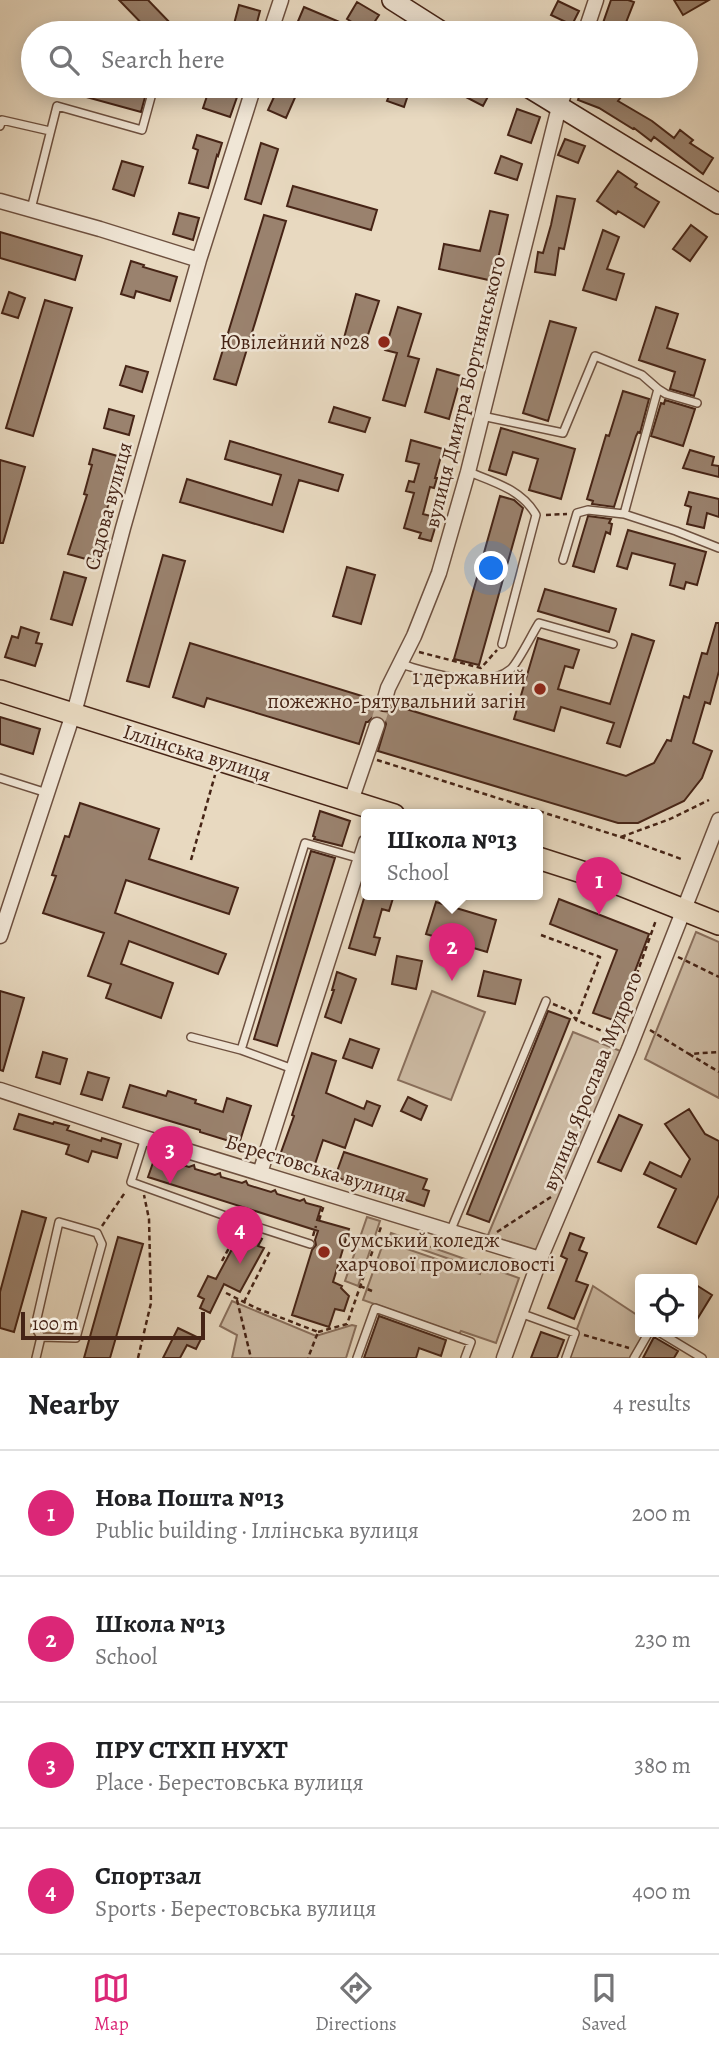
<!DOCTYPE html>
<html lang="en">
<head>
<meta charset="utf-8">
<style>
	body { margin:0; font-family:Alegreya,serif; background:#f6f6f6; color:#202124 }
	.controls { position:absolute; right:21px; bottom:21px; display:grid; overflow:hidden; border-radius:7px; box-shadow:0 4px 18px #0003 }
	.controls button { width:63px; height:63px; display:grid; place-items:center; padding:0; border:0; border-bottom:2px solid #e0e0e0; background:#fff; color:#202124; font:35px sans-serif }
	.scale { position:absolute; left:21px; bottom:18px; width:184px; box-sizing:border-box; padding-left:7px; border:4px solid #462416; border-top:0; font-size:19px; line-height:24px; white-space:nowrap; color:#462416; -webkit-text-stroke:5px #f0e6d6; paint-order:stroke }
	.you { position:absolute; left:492px; top:569px; width:24px; height:24px; margin:-18px; border:5px solid #fff; border-radius:50%; background:#1a73e8; box-shadow:0 0 0 10px #1a73e833 }
	.badge { display:grid; place-items:center; width:46px; height:46px; border-radius:50%; background:#db2777; color:#fff; font-size:23px; font-weight:700 }
	.pin { position:absolute; translate:-50% -58px; filter:drop-shadow(0 2px 4px #0008) }
	.pin::after { content:''; position:absolute; top:37px; width:24px; height:21px; background:inherit; clip-path:polygon(0 0,100% 0,50% 100%) }
	.popup { position:absolute; left:361px; top:809px; width:182px; height:91px; box-sizing:border-box; display:grid; place-content:center; border-radius:7px; background:#fff; filter:drop-shadow(0 2px 5px #0005); font-size:23px; white-space:nowrap; color:#757577 }
	.popup b { font-size:26px; color:#202124 }
	.popup::after { content:''; position:absolute; left:50%; top:100%; margin-left:-14px; border:14px solid transparent; border-top-color:#fff }
	.list { margin:0; padding:0; list-style:none }
	h2 { display:flex; justify-content:space-between; align-items:center; height:91px; margin:0; padding:0 28px; font-size:30px }
	h2 small { font-size:23px; font-weight:400; color:#757577 }
	.list li { display:grid; grid-template-columns:46px 1fr auto; gap:21px; align-items:center; box-sizing:border-box; height:126px; padding:0 28px; border-top:2px solid #e0e0e0 }
	.list b { display:block; font-size:26px; white-space:nowrap }
	.list p { margin:0; font-size:23px; white-space:nowrap; color:#757577 }
	.list em { font-size:23px; font-style:normal; color:#757577 }
	.icon { flex:none; width:38px; height:38px; fill:none; stroke:currentColor; stroke-width:2; stroke-linecap:round; stroke-linejoin:round }
	.map { position:relative; flex:none; width:719px; height:1358px; overflow:hidden }
	.search { position:absolute; background:#fff; box-shadow:0 4px 18px #0003; left:21px; right:21px; top:21px; height:77px; display:flex; align-items:center; gap:18px; box-sizing:border-box; padding:0 24px; border-radius:38px; color:#757577; font-size:26px }
	.sheet { height:595px; background:#fff }
	nav { display:flex; justify-content:space-around; align-items:center; box-sizing:border-box; height:98px; border-top:2px solid #e0e0e0; background:#fff; font-size:19px; color:#757577 }
	nav a { display:grid; justify-items:center; gap:4px }
	nav .on { color:#db2777 }
	.map>svg:first-child { display:block }
</style>
</head>
<body>
<div class="map">
<svg width="719" height="1358" viewBox="0 0 719 1358">
	<rect width="100%" height="100%" fill="#e8d9c0"/>
	<filter id="stains"><feTurbulence type="fractalNoise" baseFrequency=".00286" numOctaves="4"/><feColorMatrix values="0 0 0 0 .2 0 0 0 0 .09 0 0 0 0 .02 0 0 0 .5 -.17"/></filter>
	<radialGradient id="worn" r=".72"><stop offset=".6" stop-color="#630" stop-opacity="0"/><stop offset="1" stop-color="#630" stop-opacity=".3"/></radialGradient>
	<!-- green -->
	<path fill="#ccbaa3" stroke="#896f5c" stroke-width="2" d="M696,932L719,942V1098L645,1059Z
		M432,991L485,1012L451,1100L398,1080Z
		M573,1032L623,1052L537,1251L488,1235Z
		M367,1217L380,1221L358,1286L345,1281Z
		M391,1233L519,1278L496,1343L461,1331L459,1334L363,1300L384,1241L480,1274L481,1270L389,1238Z
		M593,1286L640,1317V1332H646L631,1358H566Z
		M232,1301L316,1336L352,1325L356,1326L346,1358H232L237,1335L220,1326Z"/>
	<!-- building -->
	<path fill="#9a826e" stroke="#462416" stroke-width="2" d="M119,0H148L175,28L170,33H151Z
		M611,0H628L634,2L623,30L603,23Z
		M674,0H709L683,15Z
		M558,1L579,11L572,25L551,15Z
		M357,2L379,15L368,32L347,19Z
		M239,5L260,11L255,30L234,24Z
		M304,7L342,23L338,33H314L296,26Z
		M57,86H148L141,112L57,89Z
		M279,86L297,93L286,118L268,110Z
		M393,86H411L404,107L387,101Z
		M470,86H486L492,89L483,106L464,96Z
		M583,86H590L606,92L608,89L621,97L618,101L652,121L674,138L680,130L693,140L690,143L713,158L703,174L654,137L651,141L634,128L633,129L599,108L578,100Z
		M210,87L237,97L230,117L203,108Z
		M517,109L540,117L531,143L508,135Z
		M197,135L222,143L218,156L217,155L208,188L189,183L198,150L193,148Z
		M565,139L585,146L578,163L558,155Z
		M261,143L278,149L261,204L245,199Z
		M501,156L522,164L517,180L495,173Z
		M122,161L143,167L134,196L113,189Z
		M618,171L637,184L635,187L659,202L644,227L618,211L616,214L597,201Z
		M293,186L377,210L371,230L287,206Z
		M557,196L575,199L564,249L559,248L555,275L535,272L538,252L543,253L551,225Z
		M490,211L508,215L493,281L439,269L444,244L480,251Z
		M179,213L199,218L193,240L173,234Z
		M264,215L286,221L236,385L214,379Z
		M691,225L707,237L690,261L673,249Z
		M603,230L619,237L607,269L624,274L616,300L583,290Z
		M0,232L82,256L75,280L0,258Z
		M131,261L144,265L143,267L177,277L170,301L136,291L134,298L121,294Z
		M9,292L25,298L18,318L2,313Z
		M356,294L379,301L365,344L344,338Z
		M45,300L72,308L33,436L6,428Z
		M398,307L421,314L408,356L419,359L405,406L383,400L397,353L385,350Z
		M656,307L678,314L667,348L705,360L694,396L670,389L675,372L639,360Z
		M550,321L576,328L548,421L523,413Z
		M126,366L148,372L142,392L120,385Z
		M437,369L461,376L449,419L425,412Z
		M623,391L649,399L640,433L638,432L636,436L614,507L592,504L593,501L587,499L606,435L609,436Z
		M665,400L695,409L683,446L651,436L661,403L664,404Z
		M334,407L370,418L365,432L329,422Z
		M109,409L134,416L129,435L104,428Z
		M501,428L575,449L561,499L529,490L538,459L513,452L506,475L489,470Z
		M411,440L443,449L435,478H437L434,488L430,487L423,514L438,518L431,541L419,538L421,533L404,528L414,493L406,491L409,481L414,482L419,464L406,461Z
		M230,441L343,475L338,491L299,480L283,532L180,502L187,479L272,505L281,475L225,459Z
		M93,449L121,457L113,483L117,484L112,502H109L93,561L68,554L87,495L84,494L92,465L89,464Z
		M690,450L714,457L712,465L719,466V477L683,468Z
		M0,460L25,467L3,543H0Z
		M689,492L719,499V517L707,513L704,528L687,524L691,507L685,505Z
		M500,496L514,500L523,508L479,665L454,659Z
		M588,516L611,519L609,523L612,524L610,534L606,532L594,572L573,566Z
		M628,530L706,552L697,585L686,582L684,589L670,585L675,564L632,553L627,569L617,566Z
		M163,555L185,561L149,687L127,681Z
		M347,567L375,575L361,624L333,616Z
		M64,572L86,578L72,625L51,619Z
		M545,589L616,609L609,632L538,611Z
		M716,623H719V671L710,704L705,702L693,743L712,751L702,778L684,801L638,823H618L378,751L386,724L384,718L379,716H374L368,722H366L359,744L207,698L204,707L173,697L190,643L375,700V705L381,711H387L393,705L626,776L654,763L667,740L671,741L684,696L689,698L702,653L707,654Z
		M21,627L39,633L36,643L42,644L35,666L5,657L12,636L18,638Z
		M632,634L654,641L620,747L607,743L614,723L561,707L554,731L514,719L538,638L579,650L573,668L565,666L558,689L610,704Z
		M0,717L40,729L33,754L0,744Z
		M80,803L159,829L149,859L238,888L229,914L126,880L115,913L226,954L218,974L129,941L121,964L173,983L161,1018L106,998L111,984L88,976L104,933L43,913L56,876L52,875L65,836L69,837Z
		M320,811L350,821L342,846L314,839L315,837L313,836Z
		M311,851L335,858L277,1046L254,1039Z
		M365,895H394L389,911L382,909L374,937L380,938L375,955L349,948Z
		M559,899L649,934L616,1021L593,1013L617,950L550,924Z
		M436,902L496,920L487,952L426,934Z
		M397,956L422,961L416,989L392,984Z
		M484,971L521,980L515,1004L478,996Z
		M337,972L356,979L341,1023L325,1017L334,990H332Z
		M0,991L24,998L3,1071L0,1070Z
		M548,1011L570,1019L489,1222L467,1214Z
		M350,1039L379,1049L372,1068L343,1058Z
		M43,1052L67,1059L60,1084L36,1077Z
		M312,1053L336,1061L326,1093L364,1109L367,1101L380,1106L372,1126L355,1119L345,1148L323,1140L313,1170L279,1158L294,1116L292,1115Z
		M88,1072L109,1078L102,1100L81,1094Z
		M130,1085L166,1096L168,1091L196,1100L195,1103L223,1112L227,1098L251,1106L239,1144L200,1132V1130L123,1107Z
		M408,1097L427,1106L421,1120L401,1111Z
		M689,1109L705,1134L719,1141V1195L696,1244L658,1227L676,1189L644,1174L650,1162L681,1177L690,1159L665,1124Z
		M19,1114L53,1124L54,1122L69,1126L67,1130L101,1141L102,1138L121,1144L117,1158L92,1151L88,1162L66,1154L69,1145L14,1129Z
		M619,1115L642,1125L621,1171L598,1162Z
		M344,1152L427,1179L423,1189L429,1191L424,1206L335,1177Z
		M155,1157L166,1160L170,1158L172,1162L189,1167L194,1165L195,1169L215,1175L220,1173L221,1177L242,1183L246,1181L248,1185L271,1192L275,1190L277,1194L300,1201L304,1199L306,1203L321,1207L317,1220L349,1229L333,1282L342,1286L341,1288L349,1296L344,1311L335,1309L329,1327L292,1315L312,1250L316,1245L315,1240L318,1231L148,1177Z
		M22,1211L46,1218L14,1332L0,1328V1292Z
		M246,1230L262,1239L258,1246L264,1248L240,1292L224,1284L210,1313L200,1308L204,1299L198,1296L208,1276L216,1279L239,1236L242,1237Z
		M570,1233L584,1238L579,1250L587,1253L576,1281L588,1285L574,1319L548,1308L567,1259L561,1256Z
		M118,1237L143,1244L110,1358H84Z
		M693,1283L712,1295L693,1326Z
		M379,1316L446,1340L441,1356L419,1348L416,1358H364Z
		M178,1328L201,1339L196,1349L187,1345L180,1358H163Z
		M541,1332L564,1340L557,1358H531Z
		M654,1337L678,1351L674,1358H643Z"/>
	<g fill="none" stroke-linecap="round" stroke-linejoin="round">
		<!-- street-tunnel -->
		<path stroke="#c8b59e" stroke-width="14" stroke-dasharray="14 7" stroke-linecap="butt" d="M377,725L384,702"/>
		<defs>
			<path id="lane" d="M0,126L2,120L50,131
				M31,209L57,106L142,130L154,86
				M658,389L624,514L676,531L719,548
				M482,416L563,433L595,356L642,375L658,389L666,394L697,403
				M469,472C494,482 522,490 536,515L502,644
				M563,560L577,513L588,510L624,514
				M400,664C430,672 484,692 511,669C519,661 532,634 539,623L613,644
				M0,778L47,793
				M191,1037L241,1050
				M293,1069L241,1050L305,843L361,859
				M145,1138L131,1182L245,1223L310,1244
				M450,1232L546,1001
				M520,1313L575,1333L566,1358
				M659,1332L702,1358
				M36,1358L41,1337L35,1327L59,1222L97,1233L102,1244L76,1338L41,1337
				M357,1358L375,1308L471,1342L465,1358
				M634,1358L649,1332"/>
			<path id="street" d="M270,33L281,0
				M585,33L596,0
				M0,201L100,229L199,260
				M384,702L388,688L414,636L439,573L468,472L559,107L567,86
				M351,801L377,725
				M0,936L77,702L123,528L199,260L254,86
				M0,1090L145,1138L540,1259
				M260,1173L366,842
				M504,1358L540,1259L629,1049L719,820"/>
			<path id="secondary" d="M392,0L444,33
				M526,86L719,204"/>
			<path id="primary" d="M0,691L394,815
				M538,858L616,883L719,924"/>
		</defs>
		<!-- lane casing -->
		<use href="#lane" stroke="#6e5140" stroke-width="10"/>
		<!-- street casing -->
		<use href="#street" stroke="#6e5140" stroke-width="17"/>
		<!-- secondary casing -->
		<use href="#secondary" stroke="#462416" stroke-width="22"/>
		<!-- primary casing -->
		<use href="#primary" stroke="#462416" stroke-width="24"/>
		<!-- path -->
		<path stroke="#462416" stroke-width="2.5" stroke-dasharray="5 3.5" stroke-linecap="butt" d="M546,515L567,514
			M419,652L481,668L497,650
			M377,760L621,837L684,860
			M621,837L670,819L709,800
			M191,860L215,775
			M541,935L600,957L576,1020
			M678,957L719,977
			M553,1004L570,1011L576,1020L614,1036
			M650,1030L689,1054L719,1052
			M689,1054L719,1072
			M591,1103L656,920
			M319,1220L324,1205
			M102,1226L126,1191
			M497,1232L551,1197
			M313,1236L316,1226
			M222,1261L238,1231
			M360,1286L372,1291
			M226,1293L256,1308L318,1332L308,1358
			M237,1300L251,1358
			M244,1302L270,1251
			M318,1332L347,1324L382,1224
			M584,1335L629,1348
			M138,1358L151,1303L149,1219L144,1195"/>
		<!-- lane -->
		<use href="#lane" stroke="#f0e6d6" stroke-width="7"/>
		<!-- street -->
		<use href="#street" stroke="#f0e6d6" stroke-width="14"/>
		<!-- secondary -->
		<use href="#secondary" stroke="#f0e6d6" stroke-width="19"/>
		<!-- primary -->
		<use href="#primary" stroke="#e8d9c0" stroke-width="21"/>
	</g>
	<!-- markers -->
	<g fill="#8f2418" stroke="#f0e6d6" stroke-width="2.5">
		<circle cx="384" cy="342" r="7"/>
		<circle cx="540" cy="689" r="7"/>
		<circle cx="324" cy="1252" r="7"/>
	</g>
	<g text-anchor="middle" stroke-width="5" stroke-linejoin="round" paint-order="stroke">
		<!-- poi labels -->
		<g font-size="21" fill="#462416" stroke="#f0e6d6" text-anchor="end">
			<text x="370" y="349">Ювілейний №28</text>
			<text x="526" y="684">1 державний<tspan x="526" dy="24">пожежно-рятувальний загін</tspan></text>
			<text x="338" y="1247" text-anchor="start">Сумський коледж<tspan x="338" dy="24">харчової промисловості</tspan></text>
		</g>
		<!-- street labels -->
		<g font-size="21" fill="#462416" stroke="#f0e6d6">
			<text transform="translate(465 392) rotate(-76)" y="7">вулиця Дмитра Бортнянського</text>
			<text transform="translate(108 506) rotate(-75)" y="7">Садова вулиця</text>
			<text transform="translate(197 753) rotate(17)" y="7">Іллінська вулиця</text>
			<text transform="translate(592 1081) rotate(-68)" y="7">вулиця Ярослава Мудрого</text>
			<text transform="translate(316 1168) rotate(17)" y="7">Берестовська вулиця</text>
		</g>
	</g>
	<rect width="100%" height="100%" filter="url(#stains)"/>
	<rect width="100%" height="100%" fill="url(#worn)"/>
</svg>
<div class="controls">
<button><svg class="icon" aria-label="locate" viewBox="0 0 24 24"><circle cx="12" cy="12" r="6"/><path d="M12 2v4M12 18v4M2 12h4M18 12h4"/></svg></button>
</div>
<div class="scale">100 m</div>
<div class="you"></div>
<div class="pin badge" style="left:599px;top:915px">1</div>
<div class="pin badge" style="left:452px;top:981px">2</div>
<div class="popup"><b>Школа №13</b>School</div>
<div class="pin badge" style="left:170px;top:1184px">3</div>
<div class="pin badge" style="left:240px;top:1264px">4</div>
<div class="search"><svg class="icon" aria-label="search" viewBox="0 0 24 24"><circle cx="10" cy="10" r="6"/><path d="M15 15l6 6"/></svg>Search here</div>
</div>
<section class="sheet">
<h2>Nearby<small>4 results</small></h2>
<ul class="list">
<li><span class="badge">1</span><div><b>Нова Пошта №13</b><p>Public building · Іллінська вулиця</p></div><em>200 m</em></li>
<li><span class="badge">2</span><div><b>Школа №13</b><p>School</p></div><em>230 m</em></li>
<li><span class="badge">3</span><div><b>ПРУ СТХП НУХТ</b><p>Place · Берестовська вулиця</p></div><em>380 m</em></li>
<li><span class="badge">4</span><div><b>Спортзал</b><p>Sports · Берестовська вулиця</p></div><em>400 m</em></li>
</ul>
</section>
<nav>
<a class="on"><svg class="icon" aria-label="map" viewBox="0 0 24 24"><path d="M3 6l6-2 6 2 6-2v14l-6 2-6-2-6 2zM9 4v14M15 6v14"/></svg>Map</a>
<a><svg class="icon" aria-label="directions" viewBox="0 0 24 24"><path d="M12 3l9 9-9 9-9-9zM9 14v-3h6M13 9l2 2-2 2"/></svg>Directions</a>
<a><svg class="icon" aria-label="saved" viewBox="0 0 24 24"><path d="M7 4h10v16l-5-4-5 4z"/></svg>Saved</a>
</nav>
</body>
</html>
